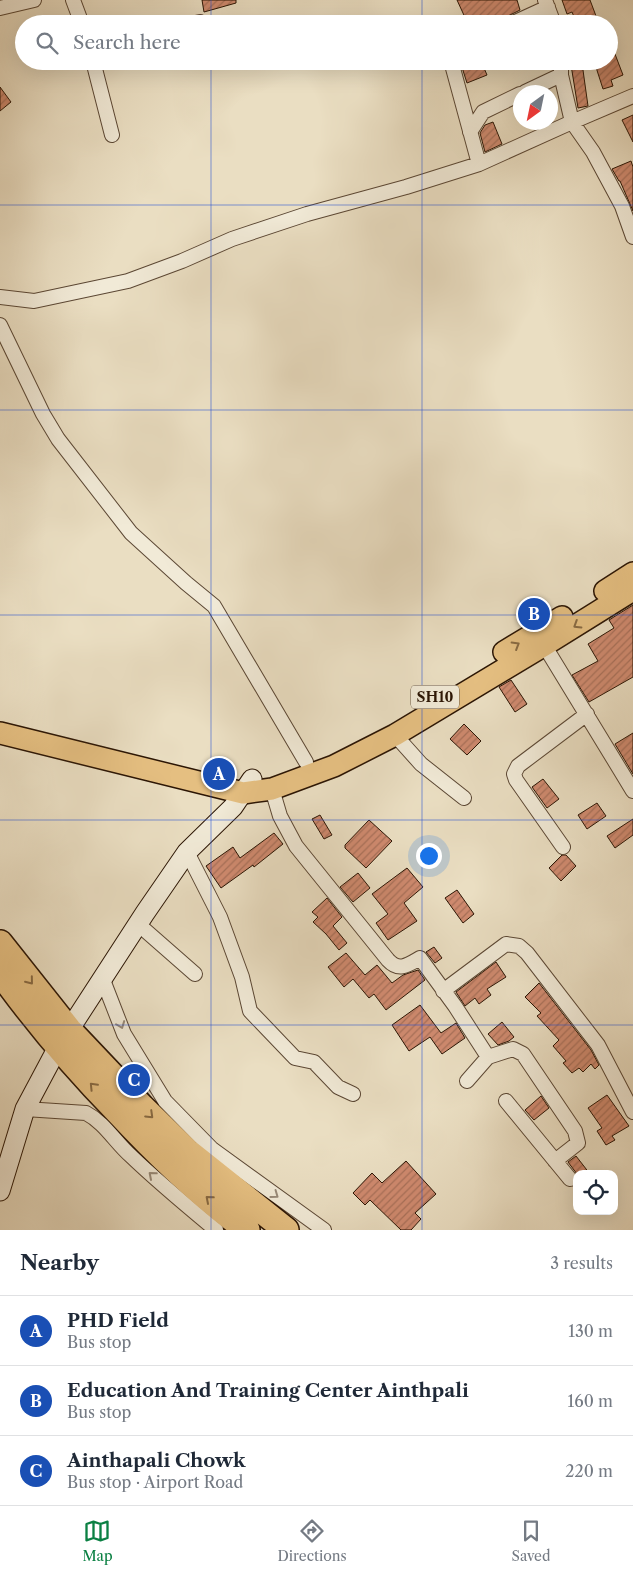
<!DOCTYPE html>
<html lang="en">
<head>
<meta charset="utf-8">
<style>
	body { margin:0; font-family:"Libre Caslon Text",serif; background:#f6f6f7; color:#1f2937 }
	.controls { position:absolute; right:15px; bottom:15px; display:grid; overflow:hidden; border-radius:10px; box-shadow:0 5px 20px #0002 }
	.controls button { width:45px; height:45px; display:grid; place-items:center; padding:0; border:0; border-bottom:1px solid #e0e1e3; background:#fff; color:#1f2937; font:25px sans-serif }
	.compass { position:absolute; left:513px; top:85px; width:45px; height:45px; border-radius:50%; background:#fff; box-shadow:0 5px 20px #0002; rotate:213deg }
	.you { position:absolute; left:428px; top:855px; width:18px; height:18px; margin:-12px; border:4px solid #fff; border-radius:50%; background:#1a73e8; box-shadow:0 0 0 8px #1a73e833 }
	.badge { display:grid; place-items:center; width:32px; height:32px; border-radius:50%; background:#0b8043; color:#fff; font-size:16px; font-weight:700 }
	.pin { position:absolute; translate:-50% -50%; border:2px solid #fff; box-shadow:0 1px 5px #0006 }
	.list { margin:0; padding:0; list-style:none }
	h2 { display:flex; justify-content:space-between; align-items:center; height:65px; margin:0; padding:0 20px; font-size:21px }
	h2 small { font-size:16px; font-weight:400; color:#747a83 }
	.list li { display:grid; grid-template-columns:32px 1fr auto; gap:15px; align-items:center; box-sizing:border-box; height:70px; padding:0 20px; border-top:1px solid #e0e1e3 }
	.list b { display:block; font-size:19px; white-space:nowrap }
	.list p { margin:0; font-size:16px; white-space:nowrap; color:#747a83 }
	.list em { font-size:16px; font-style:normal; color:#747a83 }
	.icon { flex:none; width:28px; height:28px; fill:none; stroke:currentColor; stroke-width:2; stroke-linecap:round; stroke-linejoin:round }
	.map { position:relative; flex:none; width:633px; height:1230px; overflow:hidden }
	.search { position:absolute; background:#fff; box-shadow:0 5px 20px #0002; left:15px; right:15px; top:15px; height:55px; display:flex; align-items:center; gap:12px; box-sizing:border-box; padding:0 18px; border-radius:28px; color:#747a83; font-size:19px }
	.sheet { height:275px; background:#fff }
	nav { display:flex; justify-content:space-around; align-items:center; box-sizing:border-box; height:70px; border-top:1px solid #e0e1e3; background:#fff; font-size:14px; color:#747a83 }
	nav a { display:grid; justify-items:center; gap:2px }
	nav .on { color:#0b8043 }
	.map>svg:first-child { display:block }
</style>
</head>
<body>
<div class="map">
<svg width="633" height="1230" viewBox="0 0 633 1230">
	<defs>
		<pattern id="building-hatch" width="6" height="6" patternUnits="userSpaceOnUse" patternTransform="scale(1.25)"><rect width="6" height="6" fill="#cf8a6f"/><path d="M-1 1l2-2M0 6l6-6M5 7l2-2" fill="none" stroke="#a87059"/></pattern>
	</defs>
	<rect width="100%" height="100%" fill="#eadec2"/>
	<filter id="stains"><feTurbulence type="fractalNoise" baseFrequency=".004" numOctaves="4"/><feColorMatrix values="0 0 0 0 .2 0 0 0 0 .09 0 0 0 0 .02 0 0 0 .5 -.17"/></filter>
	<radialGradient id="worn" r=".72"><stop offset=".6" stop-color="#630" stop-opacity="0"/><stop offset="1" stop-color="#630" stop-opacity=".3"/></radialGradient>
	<!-- building -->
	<path fill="url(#building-hatch)" stroke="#2b1504" d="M202,0H236V3L204,12Z
		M457,0H517L520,10L506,17L486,24H468Z
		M562,0H590L599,24H577L572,12L567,14Z
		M610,41L623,75L611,80L613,86L603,89L594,61H609Z
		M460,61H481L487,75L467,83Z
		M582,63L588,106L578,108L571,65Z
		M0,87L11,102L0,111Z
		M633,115V142L622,120Z
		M493,122L502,144L485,152L480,133L485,125Z
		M631,161L633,167V211L620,181H619L612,169Z
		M633,605V677L589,702L572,675L598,661L588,644L614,628L609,620Z
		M511,680L527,704L515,712L499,687Z
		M464,724L481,741L467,755L450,739Z
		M633,733V774L615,744Z
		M543,779L559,799L547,808L532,787Z
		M597,803L606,816L587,829L578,815Z
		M320,815L332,835L324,839L312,819Z
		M633,819V835L615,848L607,836Z
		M369,820L392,841L366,868L345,848V845Z
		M274,833L283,844L254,867L253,865L221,888L206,866L233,847L240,858Z
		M562,855H566L576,866L561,881L549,868Z
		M407,868L423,887L404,903L417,921L388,940L376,923L388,914L372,894Z
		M358,873L370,888L353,902L340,887Z
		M457,890L474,914L463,923L445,898Z
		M327,898L342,917L333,926L347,943L339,950L326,934L313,922L318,917L312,912Z
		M434,947L442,958L435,963L426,952Z
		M346,953L365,975L377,965L392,983L403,975L418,970L425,980L386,1010L374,994L369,998L353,979L344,987L328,967Z
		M496,962L506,977L487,989L491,995L479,1004L475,998L465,1006L456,992Z
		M539,983L591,1050L599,1065L595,1069L591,1064L583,1072L579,1068L572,1073L563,1063L566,1061L553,1046L559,1040L537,1016L541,1013L525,997Z
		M420,1005L441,1033L456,1023L465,1038L442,1054L430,1037L409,1051L392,1025Z
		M502,1022L514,1037L509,1041L498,1045L488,1034Z
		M607,1095L629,1126L612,1136L615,1140L606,1145L597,1131L602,1128L588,1108Z
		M541,1096L549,1108L534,1120L525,1110Z
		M576,1156L590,1174H577L568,1162Z
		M406,1161L436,1194L415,1213L421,1219L411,1230H401L370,1200L365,1205L353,1193L372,1173L382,1183Z"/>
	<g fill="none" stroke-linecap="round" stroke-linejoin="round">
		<defs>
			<path id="street" d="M73,0L82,24
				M545,0L554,24
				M0,8L34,0
				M191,24L200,22
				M511,24L548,7
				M93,61L112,135
				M451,61L479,164
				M561,61V75L572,122L593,152L622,206L633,237
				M525,92L561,75
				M470,132L483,112L520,94
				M0,297L34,301L128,281L182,261L232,239L307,214L406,187L479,164L572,122L633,96
				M0,325L43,414L58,439L131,533L186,583L214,606L306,762
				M541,640L633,791
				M395,735L421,764L464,798
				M272,789L280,816L296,846L388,960C399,972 408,965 420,958L455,1006L488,1057L467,1081
				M563,847L516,780L514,774L518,766L587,714
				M187,852L220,917L242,977L250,1011L295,1058L314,1062L338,1087L353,1094
				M138,924L195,974
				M103,980L124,1034L165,1101L212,1149L324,1230
				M443,991L506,944L519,946L527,953L598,1045L633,1112
				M488,1057L513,1049L523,1054L575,1131L578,1143L555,1161
				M506,1101L570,1179
				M25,1109L86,1113C105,1123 115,1142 131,1156C158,1182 187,1206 216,1230"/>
			<path id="secondary" d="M0,1191L25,1109L58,1047L145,913L187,852L233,807L252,779"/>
			<path id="primary" d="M605,591L633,573
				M504,652L562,617
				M0,733L243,793L272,789L334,766L395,735L543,646L633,590"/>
			<path id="highway" d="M0,943L69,1030L142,1107L187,1151L286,1230
				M0,972C36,1022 75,1068 118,1112C158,1155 200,1195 247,1230"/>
		</defs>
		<!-- street casing -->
		<use href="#street" stroke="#5b4734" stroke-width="16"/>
		<!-- secondary casing -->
		<use href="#secondary" stroke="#2b1504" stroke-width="21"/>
		<!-- primary casing -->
		<use href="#primary" stroke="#2b1504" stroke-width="24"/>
		<!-- highway casing -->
		<use href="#highway" stroke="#2b1504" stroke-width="28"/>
		<!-- street -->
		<use href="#street" stroke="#f1ead7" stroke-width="14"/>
		<!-- secondary -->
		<use href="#secondary" stroke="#f1ead7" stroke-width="19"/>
		<!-- primary -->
		<use href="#primary" stroke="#e5bf81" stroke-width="21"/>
		<!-- highway -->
		<use href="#highway" stroke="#e5bf81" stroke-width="25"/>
	</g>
	<!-- one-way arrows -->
	<defs><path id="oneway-chevron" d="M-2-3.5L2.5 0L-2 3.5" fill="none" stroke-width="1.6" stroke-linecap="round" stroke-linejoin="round" transform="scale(1.25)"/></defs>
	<g stroke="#886a42">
		<use href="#oneway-chevron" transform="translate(577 625) rotate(148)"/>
		<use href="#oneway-chevron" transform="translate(516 645) rotate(-31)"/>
		<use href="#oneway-chevron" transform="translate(30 981) rotate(51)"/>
		<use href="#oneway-chevron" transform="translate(93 1086) rotate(-134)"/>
		<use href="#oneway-chevron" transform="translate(150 1115) rotate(44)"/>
		<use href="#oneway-chevron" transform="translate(209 1199) rotate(-139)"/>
	</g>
	<g stroke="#988a78">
		<use href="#oneway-chevron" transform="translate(121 1025) rotate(69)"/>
		<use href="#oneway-chevron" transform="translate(152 1175) rotate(-139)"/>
		<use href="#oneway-chevron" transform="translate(275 1195) rotate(36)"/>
	</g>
	<!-- grid -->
	<path fill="none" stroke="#1d4ed8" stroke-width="1" stroke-opacity="0.55" d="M211,0V24M422,0V24M211,61V1230M422,61V1230M0,205H633M0,410H633M0,615H633M0,820H633M0,1025H633"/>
	<g text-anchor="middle" stroke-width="5" stroke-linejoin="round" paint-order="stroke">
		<!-- shield labels -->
		<rect fill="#f1ead7" stroke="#665543" stroke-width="1" x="411" y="685.5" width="48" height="23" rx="4"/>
		<g font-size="14" font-weight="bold" fill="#2b1504">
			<text x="435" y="702">SH10</text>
		</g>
	</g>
	<rect width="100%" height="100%" filter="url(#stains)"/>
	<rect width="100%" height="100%" fill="url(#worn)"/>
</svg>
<div class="controls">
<button><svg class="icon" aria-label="locate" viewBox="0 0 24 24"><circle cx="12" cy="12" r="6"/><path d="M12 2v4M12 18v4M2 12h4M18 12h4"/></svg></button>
</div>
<svg class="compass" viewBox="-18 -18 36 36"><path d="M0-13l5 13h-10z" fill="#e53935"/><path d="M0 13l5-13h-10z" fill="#747a83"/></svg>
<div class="you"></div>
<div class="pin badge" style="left:219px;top:774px;background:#1a4fb4">A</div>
<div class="pin badge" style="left:534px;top:614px;background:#1a4fb4">B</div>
<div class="pin badge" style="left:134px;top:1080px;background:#1a4fb4">C</div>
<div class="search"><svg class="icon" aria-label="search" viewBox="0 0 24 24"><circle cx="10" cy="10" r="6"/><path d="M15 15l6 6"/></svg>Search here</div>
</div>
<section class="sheet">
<h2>Nearby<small>3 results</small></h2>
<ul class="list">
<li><span class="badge" style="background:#1a4fb4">A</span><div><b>PHD Field</b><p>Bus stop</p></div><em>130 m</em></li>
<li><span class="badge" style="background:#1a4fb4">B</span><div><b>Education And Training Center Ainthpali</b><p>Bus stop</p></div><em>160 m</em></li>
<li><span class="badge" style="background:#1a4fb4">C</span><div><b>Ainthapali Chowk</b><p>Bus stop · Airport Road</p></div><em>220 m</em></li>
</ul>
</section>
<nav>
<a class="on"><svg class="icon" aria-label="map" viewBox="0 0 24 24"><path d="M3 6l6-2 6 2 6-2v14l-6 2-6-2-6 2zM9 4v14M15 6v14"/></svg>Map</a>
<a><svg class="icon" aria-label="directions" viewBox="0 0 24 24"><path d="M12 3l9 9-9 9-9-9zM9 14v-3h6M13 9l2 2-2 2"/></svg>Directions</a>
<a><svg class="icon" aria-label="saved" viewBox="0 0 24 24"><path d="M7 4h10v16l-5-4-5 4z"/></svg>Saved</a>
</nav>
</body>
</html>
